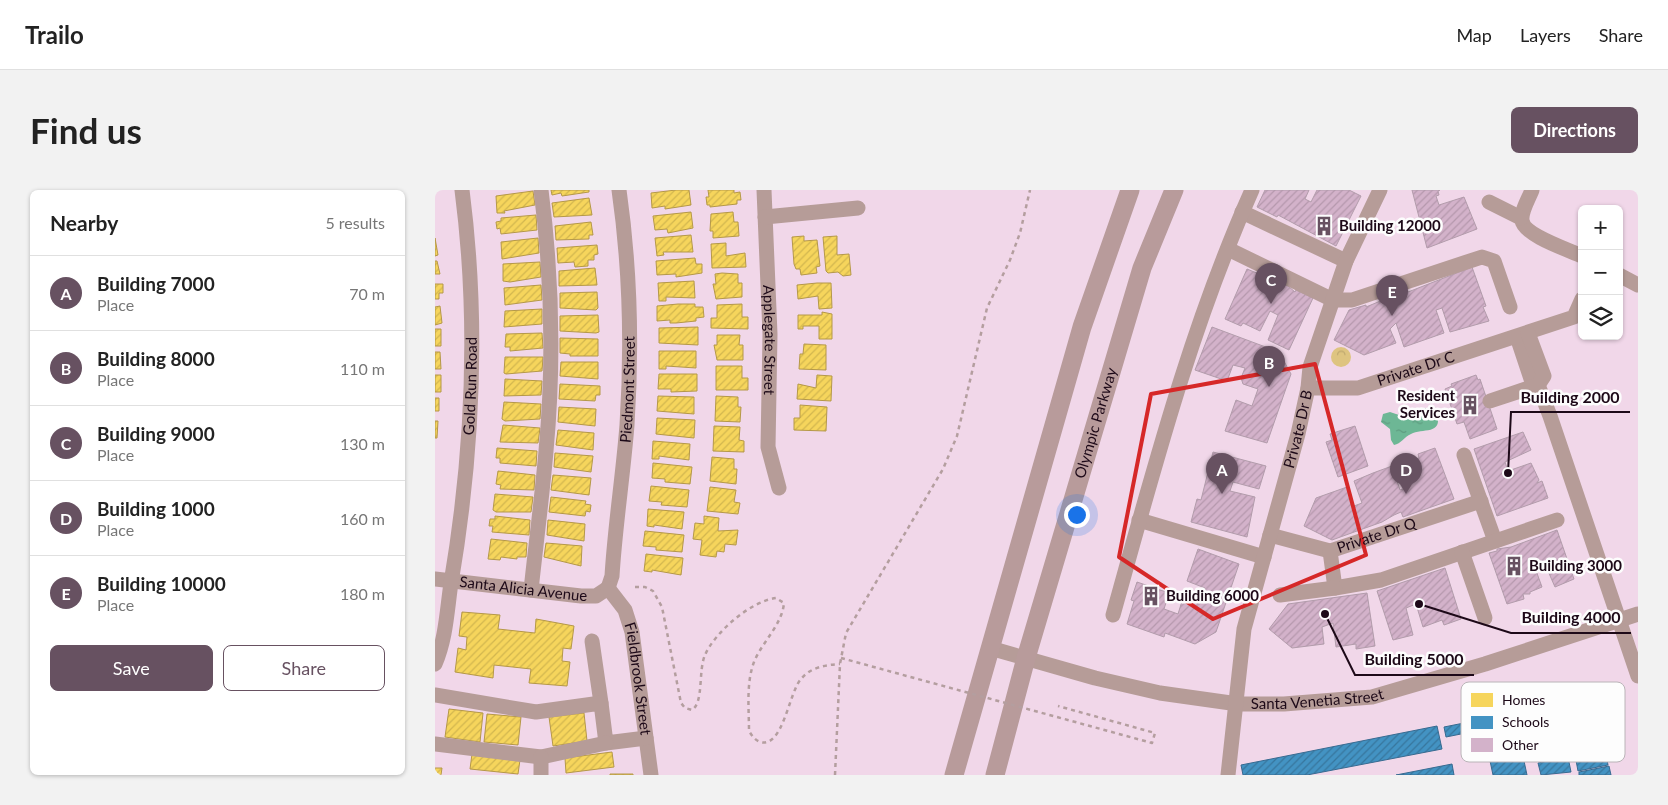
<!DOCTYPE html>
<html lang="en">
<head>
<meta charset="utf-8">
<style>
	body { margin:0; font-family:Lato,sans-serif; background:#f2f2f2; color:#222 }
	.controls { position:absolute; right:15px; top:15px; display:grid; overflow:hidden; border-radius:8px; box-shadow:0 1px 4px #0004 }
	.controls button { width:45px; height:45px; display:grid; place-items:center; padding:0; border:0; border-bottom:1px solid #e0e0e0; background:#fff; color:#222; font:25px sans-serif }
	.you { position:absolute; left:641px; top:324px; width:18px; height:18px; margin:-12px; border:4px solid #fff; border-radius:50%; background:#1a73e8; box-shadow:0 0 0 8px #1a73e833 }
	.badge { display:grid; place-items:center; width:32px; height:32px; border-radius:50%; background:#675161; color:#fff; font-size:16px; font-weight:700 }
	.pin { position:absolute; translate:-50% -41px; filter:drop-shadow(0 1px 2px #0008) }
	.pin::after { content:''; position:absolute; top:26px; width:18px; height:15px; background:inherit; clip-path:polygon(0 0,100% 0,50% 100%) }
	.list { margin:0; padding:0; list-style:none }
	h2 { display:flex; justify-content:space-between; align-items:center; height:65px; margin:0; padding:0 20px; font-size:21px }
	h2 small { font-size:16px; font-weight:400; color:#767676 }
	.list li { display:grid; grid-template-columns:32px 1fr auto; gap:15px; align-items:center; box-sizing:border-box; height:75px; padding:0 20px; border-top:1px solid #e0e0e0 }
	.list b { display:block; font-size:19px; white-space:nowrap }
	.list p { margin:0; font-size:16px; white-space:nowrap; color:#767676 }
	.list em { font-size:16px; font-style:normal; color:#767676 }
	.actions { display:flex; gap:10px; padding:15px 20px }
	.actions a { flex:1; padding:11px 0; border:1px solid #675161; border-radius:8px; text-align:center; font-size:18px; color:#675161 }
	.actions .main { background:#675161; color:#fff }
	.icon { flex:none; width:28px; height:28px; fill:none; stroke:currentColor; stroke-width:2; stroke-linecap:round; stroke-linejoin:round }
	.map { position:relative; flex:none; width:1203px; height:585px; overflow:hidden; border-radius:8px }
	header { display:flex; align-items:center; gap:30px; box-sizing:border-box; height:70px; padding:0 25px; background:#fff; border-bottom:1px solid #e0e0e0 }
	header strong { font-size:24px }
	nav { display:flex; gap:28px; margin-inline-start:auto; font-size:18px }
	.intro { display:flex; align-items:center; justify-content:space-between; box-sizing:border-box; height:120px; padding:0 30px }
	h1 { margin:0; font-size:35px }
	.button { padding:12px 22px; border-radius:8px; background:#675161; color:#fff; font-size:18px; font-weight:700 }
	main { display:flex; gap:30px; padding:0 30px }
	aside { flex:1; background:#fff; border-radius:8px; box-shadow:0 1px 4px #0004 }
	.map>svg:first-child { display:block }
</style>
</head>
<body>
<header>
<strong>Trailo</strong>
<nav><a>Map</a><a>Layers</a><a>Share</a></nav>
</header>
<div class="intro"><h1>Find us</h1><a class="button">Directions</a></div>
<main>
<aside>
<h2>Nearby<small>5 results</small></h2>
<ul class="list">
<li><span class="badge">A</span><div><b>Building 7000</b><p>Place</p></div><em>70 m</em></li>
<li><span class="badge">B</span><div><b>Building 8000</b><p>Place</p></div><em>110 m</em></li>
<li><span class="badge">C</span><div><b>Building 9000</b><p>Place</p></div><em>130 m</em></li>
<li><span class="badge">D</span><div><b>Building 1000</b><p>Place</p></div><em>160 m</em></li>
<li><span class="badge">E</span><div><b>Building 10000</b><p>Place</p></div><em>180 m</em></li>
</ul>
<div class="actions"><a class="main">Save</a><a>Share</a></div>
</aside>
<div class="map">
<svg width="1203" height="585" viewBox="0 0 1203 585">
	<defs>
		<pattern id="forest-crowns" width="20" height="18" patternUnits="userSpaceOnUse" patternTransform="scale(1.25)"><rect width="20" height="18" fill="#dec480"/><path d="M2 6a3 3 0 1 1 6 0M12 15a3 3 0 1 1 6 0" fill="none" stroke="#bea76e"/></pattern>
		<pattern id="water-ripples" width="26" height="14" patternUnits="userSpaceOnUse" patternTransform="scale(1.25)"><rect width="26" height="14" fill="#6db795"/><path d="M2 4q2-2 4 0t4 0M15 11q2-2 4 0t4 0" fill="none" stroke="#5e9c80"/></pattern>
		<pattern id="homes-hatch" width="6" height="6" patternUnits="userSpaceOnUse" patternTransform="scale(1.25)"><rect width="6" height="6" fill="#f6d55c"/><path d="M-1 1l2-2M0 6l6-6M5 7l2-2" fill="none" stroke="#d2b64f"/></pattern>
		<pattern id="schools-hatch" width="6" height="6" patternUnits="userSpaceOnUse" patternTransform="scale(1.25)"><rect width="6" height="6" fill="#4393c3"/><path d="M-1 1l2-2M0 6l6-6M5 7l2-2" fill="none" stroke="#37769d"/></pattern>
		<pattern id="building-hatch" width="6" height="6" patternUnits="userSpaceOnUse" patternTransform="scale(1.25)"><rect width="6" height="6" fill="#d3b2ca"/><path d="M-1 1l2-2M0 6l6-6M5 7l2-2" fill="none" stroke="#b598ad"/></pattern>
	</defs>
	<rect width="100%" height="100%" fill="#f1d7e9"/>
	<!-- forest -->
	<path fill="url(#forest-crowns)" d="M896 167a10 10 0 1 1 20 0a10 10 0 1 1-20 0Z"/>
	<!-- water -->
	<path fill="url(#water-ripples)" d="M991,218L1002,224C1008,245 987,238 976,244C969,247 966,254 959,255L956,250L955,239L946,232L948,224L955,222L970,227Z"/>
	<!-- homes -->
	<path fill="url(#homes-hatch)" stroke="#b59848" d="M116,0H154V2L127,6L126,3L117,5Z
		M241,0H254L256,15L230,19V16L217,18L216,3Z
		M273,0H299V3L305,2L306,10H302V14L275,17V15H272L271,7H274Z
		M98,1L100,15L69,21L70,23H62L61,6Z
		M154,8L157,25L119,27L117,13Z
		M256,22L258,38L233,43L232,39L220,40L218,26Z
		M298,22L299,32H303L304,46L278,48V41H275L276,24Z
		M101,25L102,40L66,44L65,38L62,39L61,32L66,31V28Z
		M156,32L158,45H154V49L121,50L120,36Z
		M256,45L258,62H228L229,65L222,66L220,48Z
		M369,46V51L382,50L385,76L381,77L382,83L366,85L365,79H361L359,74L357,47Z
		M402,46V65L414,64L416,85L408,86L403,82L393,83L391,81L388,47Z
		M0,48L3,65L0,66Z
		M103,48L104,63L67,69L66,52Z
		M291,53V66L310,63L311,77L277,78L276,54Z
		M162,55L163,64L159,65V70H153V76L140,77L139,72L123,73L122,58Z
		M260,68L261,74H267V83L241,87V84L222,85L221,71Z
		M0,71H2L5,84H0Z
		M105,72L106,87L75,92L68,91V74Z
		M160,78L162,95L124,96V81Z
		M287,83L303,84V93H307V107L281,109L278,94H281L280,84Z
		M259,91L260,108L231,107V111H224L223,93Z
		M382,93H396L397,118L384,119L383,106L363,109L362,95Z
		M0,94H8V103H4V109H0Z
		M106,95L107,110L70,115L69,98Z
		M162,102L163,118L161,120L125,118V103Z
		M243,114H260V117H268L269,127L261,128V131L241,133H235V130L222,131V116Z
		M307,114V127H313V139L276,138V128H282V115Z
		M5,116L7,133L0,135V117Z
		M107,119V134L69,137L70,121Z
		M387,122L397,124V149H384V136H368V139H363V125H387Z
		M163,125L164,142L161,143L125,141V126Z
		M263,137V155L224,153V138Z
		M0,139H6V156H0Z
		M107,143L108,158L75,161V157H70L71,144Z
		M282,145H305L304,155H308V170H282L279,155H282Z
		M125,148L163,149V166H135V164L125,163Z
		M369,154L391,155V180L364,179L365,164H368Z
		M224,161H261V178L231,176V179H224Z
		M0,162H5L6,179H0Z
		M70,167H108L107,181L71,184L69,183Z
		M126,172H163V189L125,186Z
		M281,176H307V188H313V200H281Z
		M224,184H262V201L236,202V199H223Z
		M0,185H6V202H0Z
		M382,185L397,186L396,211L362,209L363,194L381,198Z
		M70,189L107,191L106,205L69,206Z
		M125,194L165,196V205H161L160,211L124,209Z
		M223,206L259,207V224L222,221Z
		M281,206L303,207V217H306L305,232L280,231Z
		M0,208H4V221H0Z
		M69,212L106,214L105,229L70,231L67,229Z
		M365,215L392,217L391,241L359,240V228H365Z
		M124,217L161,219L160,236L123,232Z
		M222,228L260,230L259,248L221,244Z
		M0,231H3L2,248H0Z
		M68,235L105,238L103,253L65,252Z
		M279,236L305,237L304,250L309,251V262L278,261Z
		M123,240L159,243L158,260L121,255Z
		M218,251L255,254L254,270L224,266V269H217Z
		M62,258L102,261L101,276L65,273V268H61Z
		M120,263L158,266L156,282L119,277Z
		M277,267L299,269V279H302L301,294L275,291Z
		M218,273L257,277L255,294L230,292V289L217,288Z
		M63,281L100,285L99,300L65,299L66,295L61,294Z
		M118,285L156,288L154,305L116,300Z
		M216,296L254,300L252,317L226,315L227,312L214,311Z
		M275,297L301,300L299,312L305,313L303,324L272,321Z
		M60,304L98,307L96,322H61L58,320Z
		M116,307L151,311L150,314L156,315L155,322L151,321L150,326L114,322Z
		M213,319L249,322L247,339L219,335V337L212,336Z
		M60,326L95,330L94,345L57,342L58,336H54L55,329H60Z
		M269,326L284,328L283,341L303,340L301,355L290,354L289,362L282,361L281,367L265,365L267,350L258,349L260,333L269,334Z
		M113,330L150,334L149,351L112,345Z
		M210,341L249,345L247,362L221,360V357L208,356Z
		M56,349L92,353L91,367H82V369L66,367L65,370L53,369Z
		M111,353L147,356L146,376L109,367Z
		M211,364L248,368L246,385L217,380V382L209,381Z
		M27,422L65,425L63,439L100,443L101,429L139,436L136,459L128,458L127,471L135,472L132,496L94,493L96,479L59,475L58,488L20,482L23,458L31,460L32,447L24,446Z
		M14,519L48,523L45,552L10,547Z
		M149,523L152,551L118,556L114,527Z
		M52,524L86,527L83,555L49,552Z
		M177,562L179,577L131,583L130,568Z
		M37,564L85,570L83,584L35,579Z
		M0,578H7L6,585H0Z
		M175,584H198V585H175Z"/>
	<!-- schools -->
	<path fill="url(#schools-hatch)" stroke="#386a90" d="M1034,532L1036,542L1011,547L1009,537Z
		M1002,536L1007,559L872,585H808L806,575Z
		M1082,541L1085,556L1088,555L1090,560L1091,570L1089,571L1092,585H1058L1050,547Z
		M1170,559L1173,575L1143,581L1140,565Z
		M1133,567L1136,582L1106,585L1103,573Z
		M1017,574L1019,585H961Z
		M1174,576L1176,585H1144V582Z"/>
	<!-- building -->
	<path fill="url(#building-hatch)" stroke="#b29cab" d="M830,0H874L870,9L876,12L882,0H914L926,6L901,56L843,25L842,27L822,17Z
		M977,0H1005L1003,1L1004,5L1001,6L1004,15L1029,7L1042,39L992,58Z
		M1037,77L1051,116L1048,117L1054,131L1015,142L1007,118L1001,120L1009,143L969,157L961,133L955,139L961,153L929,165L899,150L914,120L931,115V117L972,100L973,102Z
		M812,79L853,96L860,102L861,100L878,108L854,160L833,150L843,125L835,121L825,141L808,133L806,136L790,129Z
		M777,137L844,162L856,184L832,253L790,241L801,210L817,216L823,199L808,194L806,188L810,178L798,175L792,191L760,180Z
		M1041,185L1043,190L1045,189L1062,239L1035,249L1029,232L1022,234L1010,199L1017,196L1016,194Z
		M920,236L933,276L903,287L891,252L897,250L895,244Z
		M1088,242L1096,260L1070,272L1073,281L1096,273L1104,290L1102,293L1107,291L1113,308L1062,326L1039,259Z
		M1000,258L1019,309L968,327L966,322L959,325L947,332L897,350L869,336L881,308L912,297L919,316L927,313L919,291L938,283L957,276L965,300L973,297L966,275L984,268L983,264Z
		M778,262L831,276L824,299L798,292L795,301L820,307L812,347L756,332L762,309L766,310Z
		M1122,340L1139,389L1120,397L1109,372L1099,375L1107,397L1095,402V404H1088L1089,409L1072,414L1054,363L1062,361V359L1076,357Z
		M763,359L804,374L781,442L760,454L730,443L729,447L692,434L699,411L696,410L702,392L734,403L729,419L743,424L748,408L765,414L770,398L752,391Z
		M1010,378L1026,429L1009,435L1007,430L988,437L981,414L971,418L978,445L958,450L942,401Z
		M932,403L940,456L921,459V454L901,457L898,433L887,437L889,454L857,458L834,439L853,414Z"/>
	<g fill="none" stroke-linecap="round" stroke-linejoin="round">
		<!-- path -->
		<path stroke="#b49e9f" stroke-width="2.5" stroke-dasharray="4 4" stroke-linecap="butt" d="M200,397H210L218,401L227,417L246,513L250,518L257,520C269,512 263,481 270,465C280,442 316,411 341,408L349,413C347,435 327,452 319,472C311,493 314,519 314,541C317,546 320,550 325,552C348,559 354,502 366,489C376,477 390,475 405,474
			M400,585L405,474L411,443L508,279L522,246L552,118L575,70L585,43L595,0"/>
		<!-- minor -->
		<g stroke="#b69c98" stroke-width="15">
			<path id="s1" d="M329,0L335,144L333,257L344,298"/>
			<path d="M1097,0C1094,8 1086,21 1087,30C1088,45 1134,60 1147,66"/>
			<path d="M1054,12L1086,28"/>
			<path d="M807,22L911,71"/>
			<path d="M330,27L423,18"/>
			<path d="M793,59L898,110H917L1047,67L1059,71L1075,117"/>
			<path d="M1184,85L1203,95"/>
			<path d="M1082,147L1096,189L1103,195L1115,226L1203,486"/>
			<path id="s2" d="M873,198H923L1139,127L1147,109"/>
			<path d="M1055,211L1103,195L1109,186L1093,143"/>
			<path d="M1029,265L1060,351"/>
			<path d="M704,330L829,367"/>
			<path id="s3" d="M835,345L895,361L1046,311"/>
			<path d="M895,361L900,398L946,390L1122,330"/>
			<path d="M1027,362L1050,428"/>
			<path id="s4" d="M0,389L146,406H161L173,398"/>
			<path id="s5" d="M173,398L177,386C180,336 188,286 192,235C197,158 195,77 184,0"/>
			<path id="s6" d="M173,398L190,420L197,442L216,585"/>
			<path d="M96,400C101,354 107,307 111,261C119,174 117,86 106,0"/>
			<path d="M845,405L900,398"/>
			<path d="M678,425C718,282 756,136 817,0"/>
			<path d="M157,451L166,513"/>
			<path id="s7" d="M555,458L660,488L725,503L803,514H849L937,507L1050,474L1203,424"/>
			<path id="s8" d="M0,474C11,449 12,420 16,393C38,263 44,131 27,0"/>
			<path d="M0,505L101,522L166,513L171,553L211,548"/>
			<path d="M0,554L106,567L171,553"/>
			<path d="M106,567V585"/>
			<path id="s9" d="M793,585L809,439L863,244L873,198L875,177L911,71L945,0"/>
		</g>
		<!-- major -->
		<g stroke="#b89b9b" stroke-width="19">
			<path d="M519,585L647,137L695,0"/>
			<path id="s10" d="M560,585L591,468L707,78L739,0"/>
		</g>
		<!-- path-bridge -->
		<path stroke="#b49e9f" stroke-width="2.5" stroke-dasharray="4 4" stroke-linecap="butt" d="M406,468L717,553L720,543L623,516"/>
	</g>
	<!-- marked area -->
	<path fill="none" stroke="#d62828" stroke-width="4" stroke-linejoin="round" d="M880,174L931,365L778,429L684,367L716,204Z"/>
	<!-- icons -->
	<defs>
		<symbol id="building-bare" viewBox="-9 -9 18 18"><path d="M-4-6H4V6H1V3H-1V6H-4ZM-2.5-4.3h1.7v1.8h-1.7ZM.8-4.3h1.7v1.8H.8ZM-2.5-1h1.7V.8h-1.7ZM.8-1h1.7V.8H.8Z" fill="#675161" stroke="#fdfdfd" stroke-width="2.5" paint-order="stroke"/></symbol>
	</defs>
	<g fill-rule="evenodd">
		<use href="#building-bare" x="875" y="22" width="28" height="28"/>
		<use href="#building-bare" x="1021" y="201" width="28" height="28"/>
		<use href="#building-bare" x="1065" y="362" width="28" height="28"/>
		<use href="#building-bare" x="702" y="392" width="28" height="28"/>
	</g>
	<g text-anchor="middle" stroke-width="5" stroke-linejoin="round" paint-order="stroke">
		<!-- poi labels -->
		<g font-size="15" font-weight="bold" fill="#1d0918" stroke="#fdfdfd" text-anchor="start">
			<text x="904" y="41">Building 12000</text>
			<text x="1020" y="211" text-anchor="end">Resident<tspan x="1020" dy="17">Services</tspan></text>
			<text x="1094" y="381">Building 3000</text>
			<text x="731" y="411">Building 6000</text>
		</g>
		<!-- street labels -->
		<g font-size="15" fill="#1d0918" stroke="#fdfdfd">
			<text dy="5" stroke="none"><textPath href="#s1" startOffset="150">Applegate Street</textPath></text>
			<text dy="5" stroke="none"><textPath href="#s2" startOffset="111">Private Dr C</textPath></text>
			<text dy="5" stroke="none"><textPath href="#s8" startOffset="281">Gold Run Road</textPath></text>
			<text dy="5" stroke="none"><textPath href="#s5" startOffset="200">Piedmont Street</textPath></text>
			<text dy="5" stroke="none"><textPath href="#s10" startOffset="366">Olympic Parkway</textPath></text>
			<text dy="5" stroke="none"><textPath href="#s9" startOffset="354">Private Dr B</textPath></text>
			<text dy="5" stroke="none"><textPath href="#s3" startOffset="111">Private Dr Q</textPath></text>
			<text dy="5" stroke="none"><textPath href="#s4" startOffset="89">Santa Alicia Avenue</textPath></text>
			<text dy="5" stroke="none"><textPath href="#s6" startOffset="98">Fieldbrook Street</textPath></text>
			<text dy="5" stroke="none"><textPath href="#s7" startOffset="334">Santa Venetia Street</textPath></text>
		</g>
	</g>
	<!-- legend -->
	<rect x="1026" y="492" width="164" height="80" rx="8" fill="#fdfdfd" stroke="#bab4b8" stroke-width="1"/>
	<rect x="1036" y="503" width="22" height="14" fill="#f6d55c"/>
	<rect x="1036" y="526" width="22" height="13" fill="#4393c3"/>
	<rect x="1036" y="548" width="22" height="14" fill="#d3b2ca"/>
	<g font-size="14" fill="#1d0918">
		<text x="1067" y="515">Homes</text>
		<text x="1067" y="537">Schools</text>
		<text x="1067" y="560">Other</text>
	</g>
	<!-- callouts -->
	<path fill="none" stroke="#1d0918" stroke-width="2" d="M1073 283L1076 222H1195M984 414L1076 443H1196M890 424L920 485H1039"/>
	<g fill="#1d0918" stroke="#fdfdfd" stroke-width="2">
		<circle cx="1073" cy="283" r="5"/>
		<circle cx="984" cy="414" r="5"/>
		<circle cx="890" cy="424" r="5"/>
	</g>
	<g font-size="16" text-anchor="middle" font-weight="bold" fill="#1d0918" stroke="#fdfdfd" stroke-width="5" stroke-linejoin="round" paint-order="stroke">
		<text x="1135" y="213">Building 2000</text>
		<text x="1136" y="433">Building 4000</text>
		<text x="979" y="475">Building 5000</text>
	</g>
</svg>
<div class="controls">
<button>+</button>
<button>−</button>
<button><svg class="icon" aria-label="layers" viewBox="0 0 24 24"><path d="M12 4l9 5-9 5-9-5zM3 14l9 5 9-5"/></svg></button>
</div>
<div class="you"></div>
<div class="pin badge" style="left:787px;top:304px">A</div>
<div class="pin badge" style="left:834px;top:197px">B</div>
<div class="pin badge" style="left:836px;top:114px">C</div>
<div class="pin badge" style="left:971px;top:304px">D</div>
<div class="pin badge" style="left:957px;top:126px">E</div>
</div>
</main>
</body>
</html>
